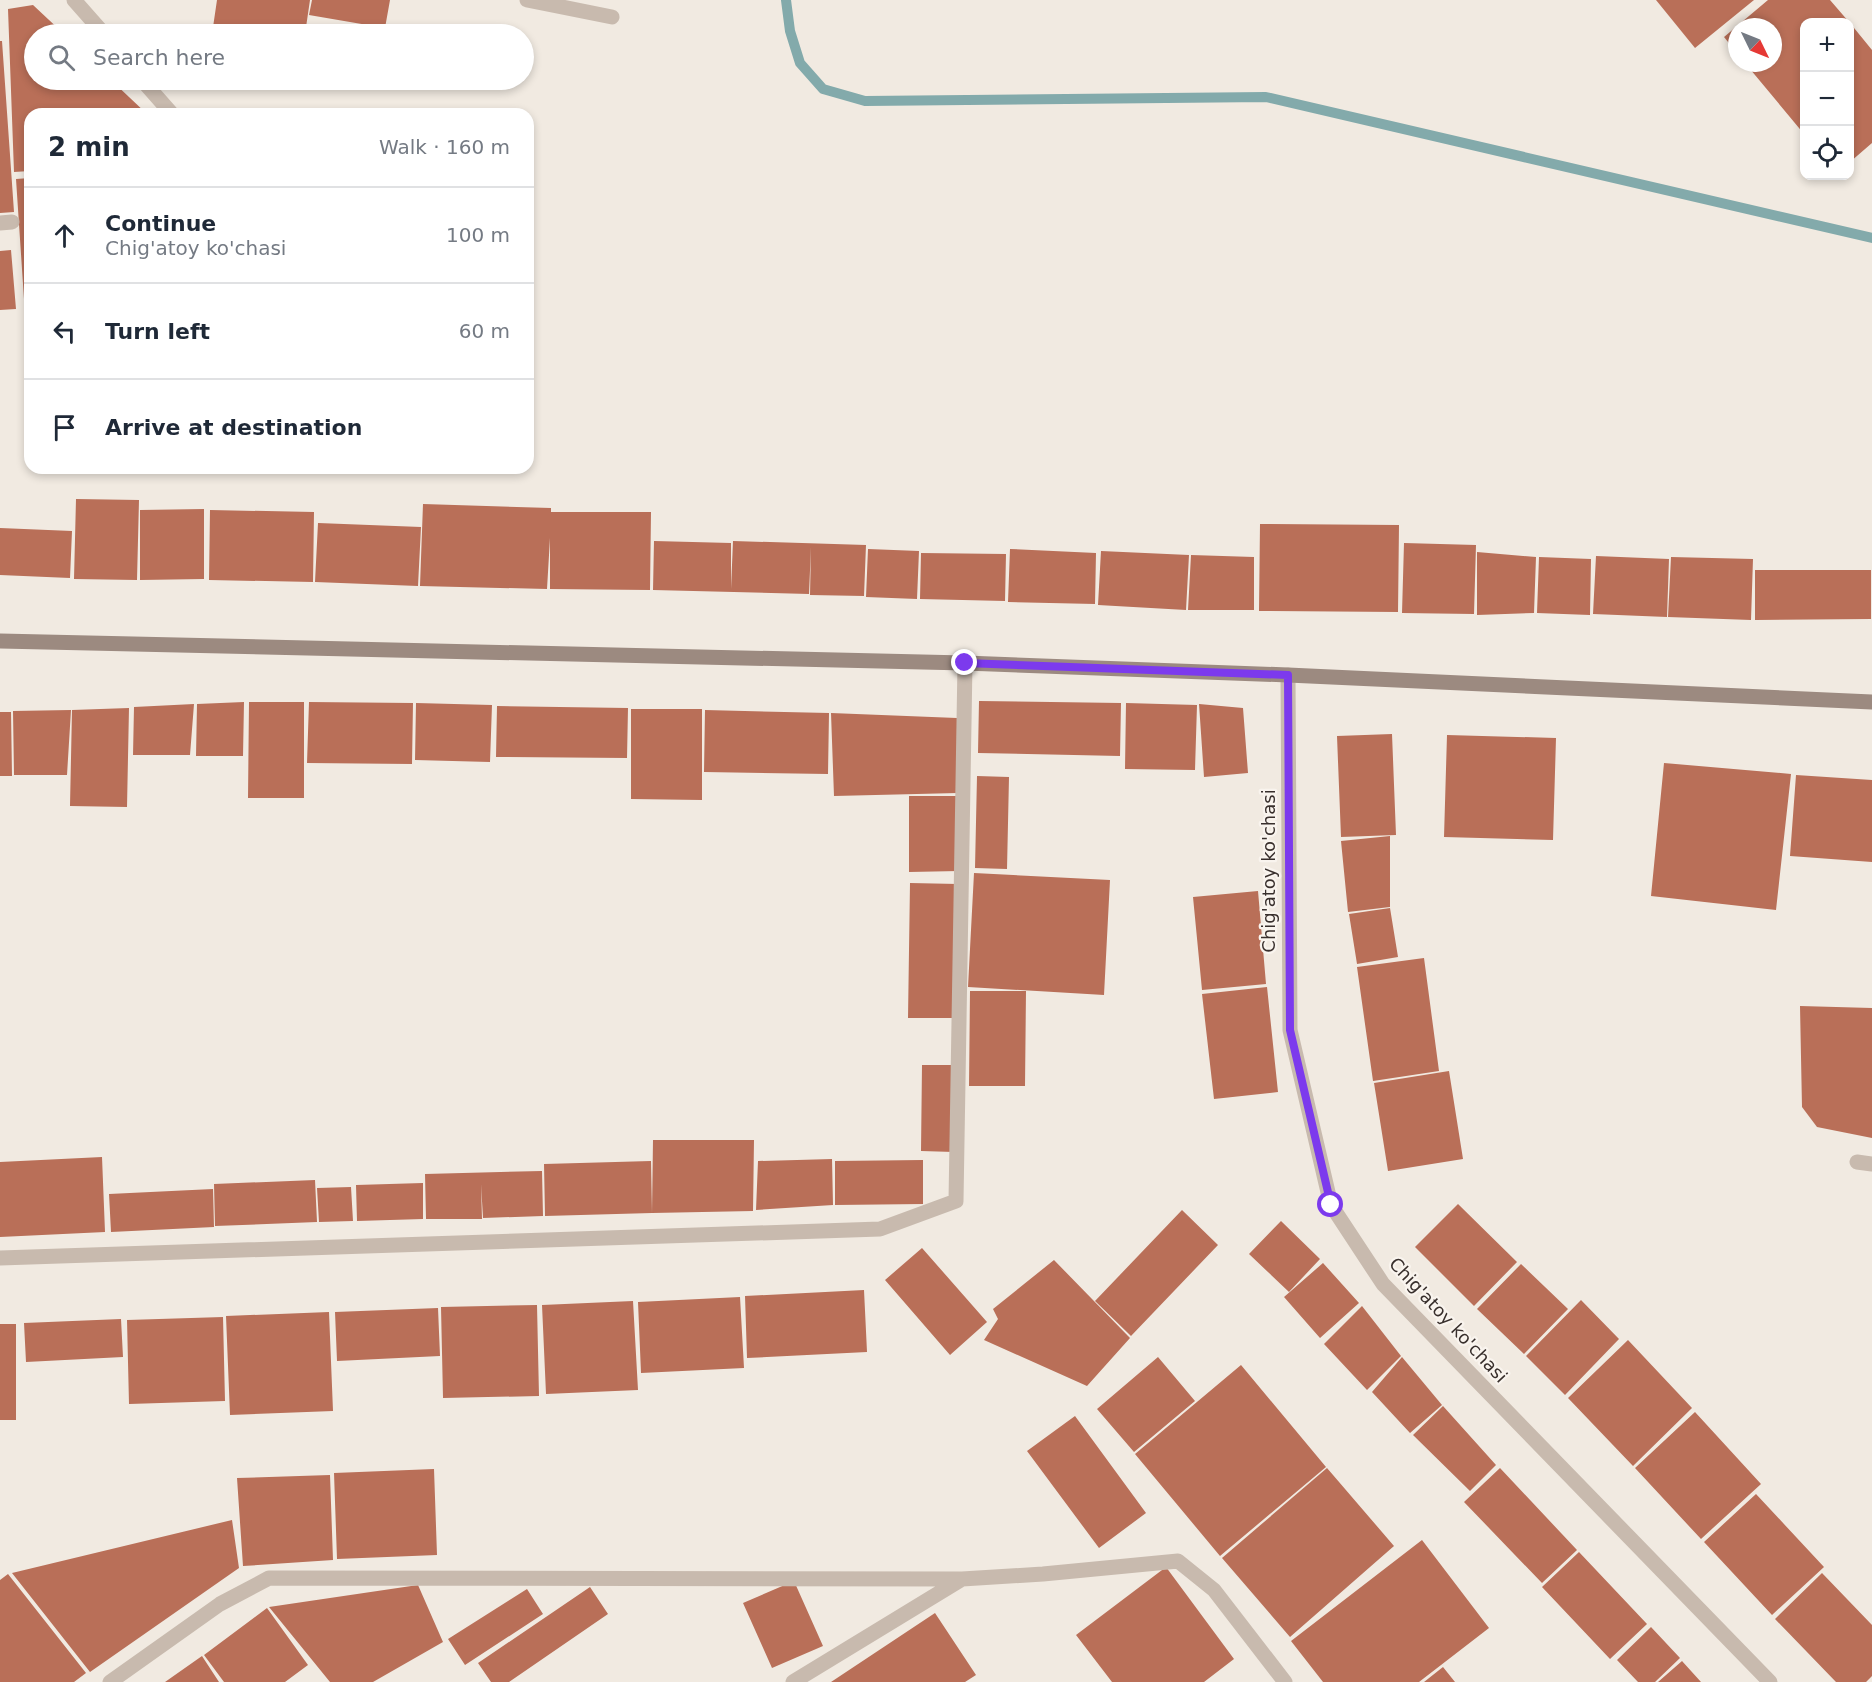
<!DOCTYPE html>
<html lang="en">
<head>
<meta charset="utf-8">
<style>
	body { margin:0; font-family:"DejaVu Sans",sans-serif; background:#f6f6f7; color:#1f2937 }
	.controls { position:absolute; right:18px; top:18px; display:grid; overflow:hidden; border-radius:12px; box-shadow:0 3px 9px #0003 }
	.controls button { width:54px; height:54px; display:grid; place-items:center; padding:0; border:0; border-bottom:2px solid #e0e1e3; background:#fff; color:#1f2937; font:30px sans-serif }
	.compass { position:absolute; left:1728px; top:18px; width:54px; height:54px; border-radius:50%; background:#fff; box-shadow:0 3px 9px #0003; rotate:133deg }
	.stop { position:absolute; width:18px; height:18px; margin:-14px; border:4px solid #7c3aed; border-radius:50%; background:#fff }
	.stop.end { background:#7c3aed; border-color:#fff; box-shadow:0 2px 6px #0008 }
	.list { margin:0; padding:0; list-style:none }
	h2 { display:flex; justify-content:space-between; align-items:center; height:78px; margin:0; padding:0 24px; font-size:26px }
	h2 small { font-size:20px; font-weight:400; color:#747a83 }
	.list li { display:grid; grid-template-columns:39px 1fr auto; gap:18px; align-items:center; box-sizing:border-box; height:96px; padding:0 24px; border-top:2px solid #e0e1e3 }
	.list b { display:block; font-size:22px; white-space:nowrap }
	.list p { margin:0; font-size:20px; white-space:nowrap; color:#747a83 }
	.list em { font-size:20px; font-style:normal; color:#747a83 }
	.icon { flex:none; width:33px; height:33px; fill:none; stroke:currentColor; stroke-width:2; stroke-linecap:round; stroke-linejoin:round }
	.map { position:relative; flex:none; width:1872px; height:1682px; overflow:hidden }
	.search { position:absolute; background:#fff; box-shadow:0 3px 9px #0003; left:24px; top:24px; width:510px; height:66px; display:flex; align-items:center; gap:15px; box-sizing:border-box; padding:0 21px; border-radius:33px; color:#747a83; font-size:22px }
	.panel { position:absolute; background:#fff; box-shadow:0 3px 9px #0003; left:24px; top:108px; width:510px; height:366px; border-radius:18px }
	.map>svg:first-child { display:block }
</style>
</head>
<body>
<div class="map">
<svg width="1872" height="1682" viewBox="0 0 1872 1682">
	<rect width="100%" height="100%" fill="#f1eae1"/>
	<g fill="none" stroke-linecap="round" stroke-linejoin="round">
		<!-- stream -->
		<path stroke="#83aaab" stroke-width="10" d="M786,0L790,31L800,63L823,89L865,101L1266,97L1872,238"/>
	</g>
	<!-- building -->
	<path fill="#b96f58" d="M217,0H310L305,34H212Z
		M312,0H390L385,28L309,15Z
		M1656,0H1754L1695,48Z
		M1768,0H1830L1849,22H1804V134L1745,63H1773V27H1737V53L1724,37Z
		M33,5L64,34H34V80H111L147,114H30V171L14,172L8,9Z
		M1850,23L1872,50V143L1850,162Z
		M0,41H2L14,212L0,213Z
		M30,178V299H24L16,179Z
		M11,250L16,309L0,310V251Z
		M76,499L139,500L137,580L74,579Z
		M423,504L551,508V512H651L650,590L550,589V538L547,589L420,586Z
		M204,509V579L140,580V510Z
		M210,510L314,512L313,582L209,580Z
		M318,523L421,527L418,586L315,582Z
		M1260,524L1399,525L1398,612L1259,611Z
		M0,528L72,531L70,578L0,575Z
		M654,541L731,543V589L733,541L866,545L864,596L810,595L811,547L809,594L653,590Z
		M1404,543L1476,545L1474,614L1402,613Z
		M868,549L919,551L917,599L866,597Z
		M1010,549L1096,553L1095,604L1008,602Z
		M1101,551L1189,555L1186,610L1098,605Z
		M1477,552L1536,557L1534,613L1477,615Z
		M921,553L1006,554L1005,601L920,599Z
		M1191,555L1254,557V610H1188Z
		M1596,556L1669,559L1667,617L1593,614Z
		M1539,557L1591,559L1590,615L1537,613Z
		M1671,557L1753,559L1751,620L1668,617Z
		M1755,570H1871V619L1755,620Z
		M979,701L1121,703L1120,756L978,753Z
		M244,702L243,756H196L197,704Z
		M249,702H304V798H248Z
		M309,702L413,703L412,764L307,763Z
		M416,703L492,705L490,762L415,760Z
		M1126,703L1197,705L1195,770L1125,769Z
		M194,704L190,755H133L134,707Z
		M1199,704L1243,708L1248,773L1204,777Z
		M497,706L628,708L627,758L496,757Z
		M129,708L127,807L70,806L72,710Z
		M631,709H702V800L631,799Z
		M71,710L67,775H14L13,711Z
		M705,710L829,713L828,774L704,772Z
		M0,712H11L12,776H0Z
		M831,713L957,718L958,793L834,796Z
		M1392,734L1396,835L1341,837L1337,736Z
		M1447,735L1556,738L1553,840L1444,837Z
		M1664,763L1791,774L1776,910L1651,896Z
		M1796,775L1872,780V862L1790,856Z
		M977,776L1009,777L1007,869L975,868Z
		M909,796H959V871L909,872Z
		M1390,836V907L1348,912L1341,841Z
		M974,873L1110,880L1104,995L968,987Z
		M910,883L958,884L956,1018H908Z
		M1258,891L1266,984L1202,990L1193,897Z
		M1390,908L1398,957L1357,964L1349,914Z
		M1424,958L1439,1071L1373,1081L1357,967Z
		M1267,987L1278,1092L1214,1099L1202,994Z
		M970,991H1026L1025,1086H969Z
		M1800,1006L1872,1008V1138L1817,1127L1802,1107Z
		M922,1065H954V1152L921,1151Z
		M1449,1071L1463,1159L1388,1171L1374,1083Z
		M653,1140H754L753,1211L652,1213Z
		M102,1157L105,1232L0,1237V1162Z
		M832,1159L833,1205L756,1210L758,1161Z
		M923,1160V1204L835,1205V1161Z
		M651,1161L652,1213L545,1216L544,1164Z
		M542,1171L543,1216L483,1218L481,1184L482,1219H426L425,1174Z
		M315,1180L317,1222L215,1226L214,1184Z
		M423,1183V1219L357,1221L356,1185Z
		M351,1187L353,1221L319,1222L317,1188Z
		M213,1189L214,1227L111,1232L109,1194Z
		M1458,1204L1517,1262L1474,1306L1415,1247Z
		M1182,1210L1218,1245L1131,1336L1095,1301Z
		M1281,1221L1320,1259L1289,1292L1249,1254Z
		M922,1248L987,1322L950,1355L885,1280Z
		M1054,1260L1130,1338L1087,1386L984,1340L998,1319L993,1309Z
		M1323,1263L1359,1303L1320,1338L1284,1297Z
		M1521,1264L1568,1309L1524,1354L1477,1309Z
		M864,1290L867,1352L747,1358L745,1296Z
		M740,1297L744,1368L641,1373L638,1302Z
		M1581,1300L1619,1339L1565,1395L1526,1356Z
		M633,1301L638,1390L546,1394L542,1305Z
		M537,1305L539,1396L443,1398L441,1307Z
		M1362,1306L1401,1356L1367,1390L1324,1344Z
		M438,1308L440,1356L337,1361L335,1312Z
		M329,1312L333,1411L230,1415L226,1316Z
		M223,1317L225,1401L129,1404L127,1320Z
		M121,1319L123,1357L26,1362L24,1323Z
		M0,1324H16V1420H0Z
		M1628,1340L1692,1408L1633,1466L1568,1398Z
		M1158,1357L1195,1401L1134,1452L1097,1409Z
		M1402,1357L1442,1405L1410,1433L1372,1392Z
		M1241,1365L1326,1467L1220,1556L1135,1454Z
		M1443,1406L1496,1465L1470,1491L1413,1435Z
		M1695,1412L1761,1484L1701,1539L1635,1468Z
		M1075,1416L1146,1513L1099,1548L1027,1451Z
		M1327,1468L1394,1546L1290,1637L1222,1558Z
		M1500,1468L1577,1550L1542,1583L1464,1502Z
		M434,1469L437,1555L337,1559L334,1473Z
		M330,1475L333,1560L243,1566L237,1478Z
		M1756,1494L1824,1567L1772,1615L1704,1542Z
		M232,1520L239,1568L90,1672L12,1573Z
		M1422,1540L1489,1628L1419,1682H1323L1291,1641Z
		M1579,1552L1647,1624L1610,1659L1542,1587Z
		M1166,1567L1234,1659L1204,1682H1112L1076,1635Z
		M1822,1573L1872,1625V1676L1866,1682H1836L1775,1619Z
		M8,1574L86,1673L74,1682H0V1580Z
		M794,1581L823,1646L772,1668L743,1603Z
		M418,1585L443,1642L373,1682H330L269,1607Z
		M590,1587L608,1614L509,1682H491L478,1663Z
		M527,1589L543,1614L465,1665L448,1639Z
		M267,1608L308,1665L285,1682H224L204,1655Z
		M935,1613L976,1675L965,1682H831Z
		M1651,1627L1680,1658L1655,1682H1638L1617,1660Z
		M202,1656L219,1682H165Z
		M1682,1661L1701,1682H1658Z
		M1443,1667L1455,1682H1424Z"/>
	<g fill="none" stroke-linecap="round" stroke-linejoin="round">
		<!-- street -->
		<path stroke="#c8baae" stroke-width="15" d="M74,0L104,34
			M527,0L612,17
			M142,80L172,114
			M0,223L12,222
			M1288,675L1290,1030L1331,1205L1383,1284L1770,1682
			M1857,1162L1872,1164
			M0,1258L880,1229L956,1201L965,663
			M110,1682L220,1604L269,1578L962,1579L1043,1574L1178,1561L1214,1590L1285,1682
			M793,1682L962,1579"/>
		<!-- secondary -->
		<path stroke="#9c8a80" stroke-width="15" d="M0,641L965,663L1288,675L1872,702"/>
	</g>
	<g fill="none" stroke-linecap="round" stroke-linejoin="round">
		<!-- route -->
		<path stroke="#7c3aed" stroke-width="8" d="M965,663L1288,675L1290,1030L1331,1205"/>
	</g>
	<g text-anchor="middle" stroke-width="4.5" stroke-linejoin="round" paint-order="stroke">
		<!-- street labels -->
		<g font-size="18" fill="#382f2c" stroke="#f9f4ee">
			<text transform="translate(1269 871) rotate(-90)" y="6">Chig'atoy ko'chasi</text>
			<text transform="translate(1448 1320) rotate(47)" y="6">Chig'atoy ko'chasi</text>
		</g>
	</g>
</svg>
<div class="controls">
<button>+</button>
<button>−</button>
<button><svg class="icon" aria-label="locate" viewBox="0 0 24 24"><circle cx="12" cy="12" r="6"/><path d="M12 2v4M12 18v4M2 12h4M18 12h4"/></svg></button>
</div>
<svg class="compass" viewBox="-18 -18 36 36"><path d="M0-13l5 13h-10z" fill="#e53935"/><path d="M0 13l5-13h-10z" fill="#747a83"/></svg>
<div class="stop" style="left:1331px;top:1205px"></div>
<div class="stop end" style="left:965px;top:663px"></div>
<div class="search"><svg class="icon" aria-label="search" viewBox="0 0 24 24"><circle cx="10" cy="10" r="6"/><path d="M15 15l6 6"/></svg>Search here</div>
<section class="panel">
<h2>2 min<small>Walk · 160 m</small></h2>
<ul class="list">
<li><svg class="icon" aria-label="ahead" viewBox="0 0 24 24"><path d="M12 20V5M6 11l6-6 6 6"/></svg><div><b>Continue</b><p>Chig'atoy ko'chasi</p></div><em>100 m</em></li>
<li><svg class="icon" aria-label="left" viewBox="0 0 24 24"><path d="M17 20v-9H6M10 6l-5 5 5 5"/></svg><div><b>Turn left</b></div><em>60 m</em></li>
<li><svg class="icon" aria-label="arrive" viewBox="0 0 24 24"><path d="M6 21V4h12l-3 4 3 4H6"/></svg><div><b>Arrive at destination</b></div></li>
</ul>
</section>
</div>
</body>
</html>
